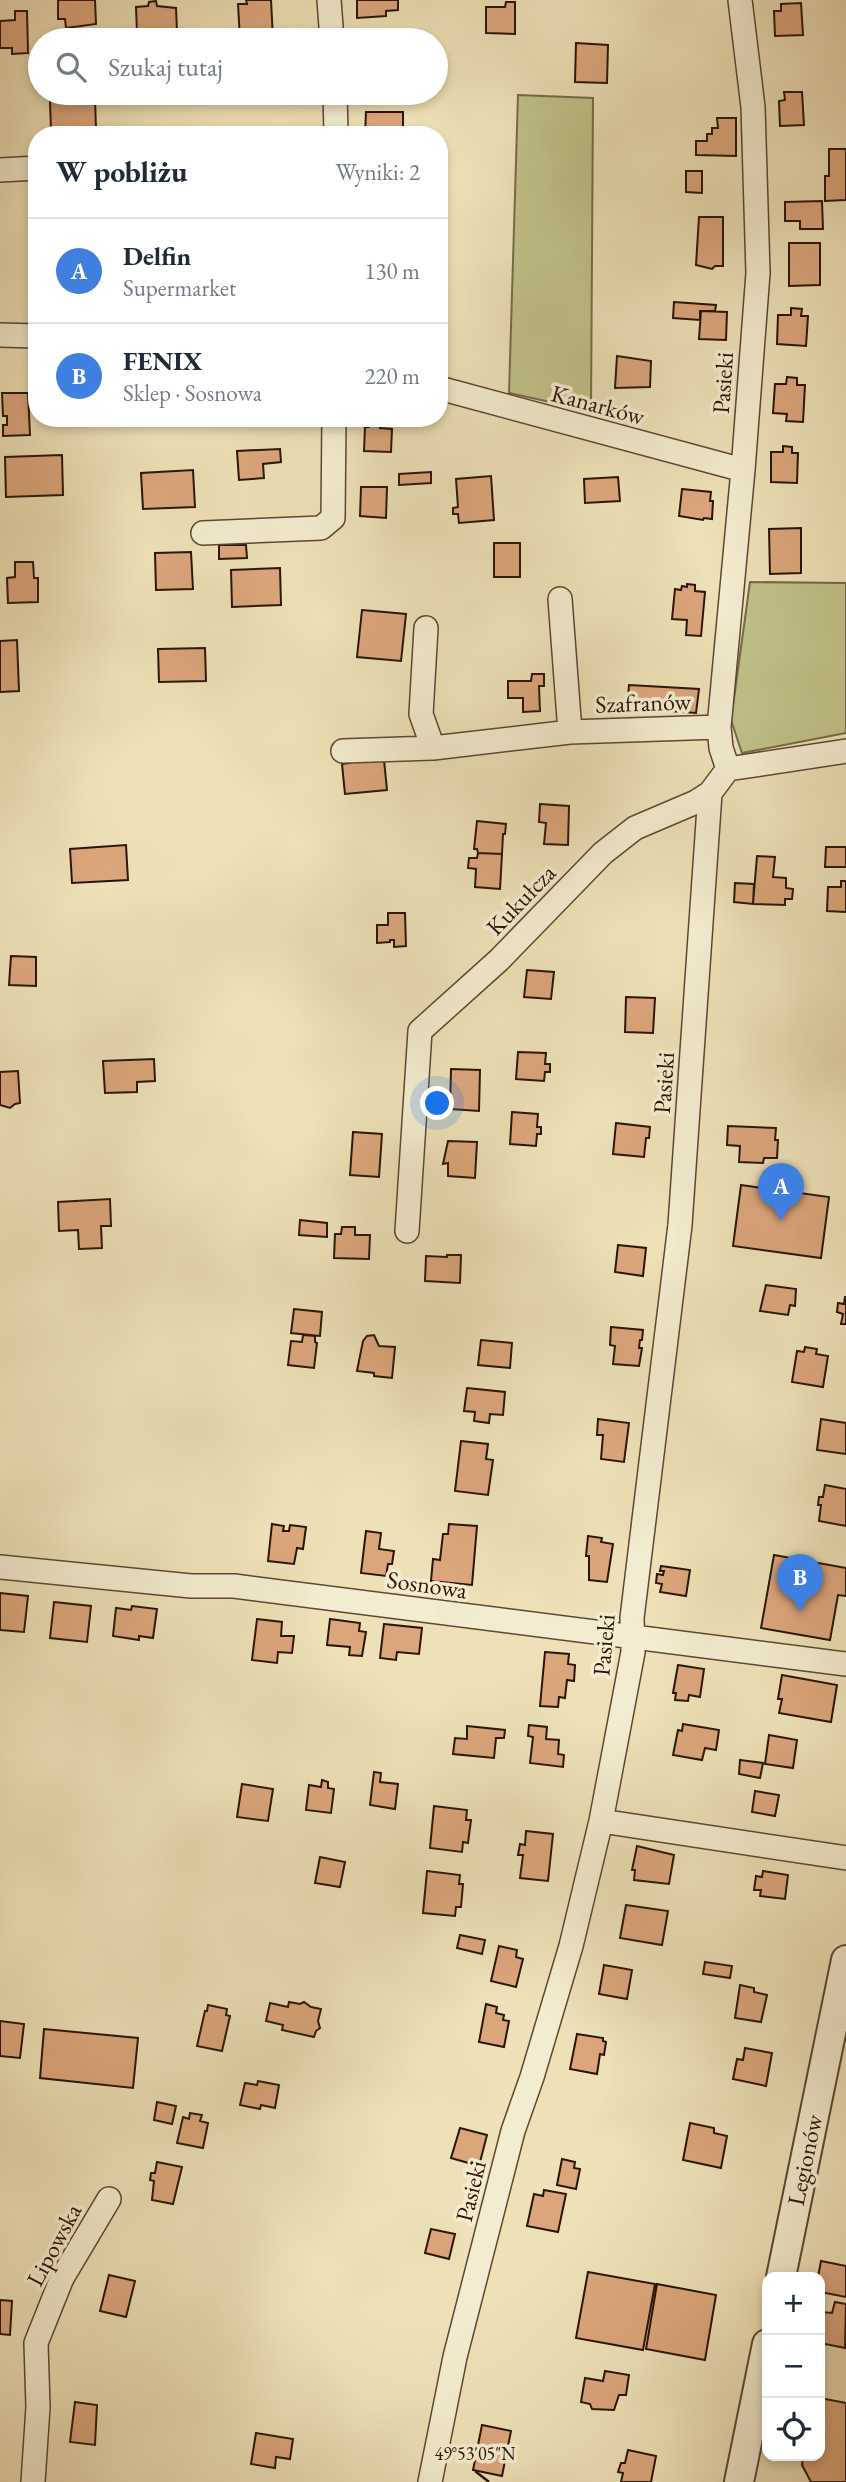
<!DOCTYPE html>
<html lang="pl">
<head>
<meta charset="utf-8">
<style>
	body { margin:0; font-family:"EB Garamond",serif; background:#f2f2f3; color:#1f2937 }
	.controls { position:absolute; right:21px; bottom:21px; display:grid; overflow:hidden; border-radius:14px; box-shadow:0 4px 10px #0003 }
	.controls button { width:63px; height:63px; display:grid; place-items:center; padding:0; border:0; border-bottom:2px solid #e0e1e3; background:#fff; color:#1f2937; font:35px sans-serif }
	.you { position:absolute; left:438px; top:1104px; width:24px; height:24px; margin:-18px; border:5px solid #fff; border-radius:50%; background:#1a73e8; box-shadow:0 0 0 10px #1a73e833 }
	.badge { display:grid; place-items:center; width:46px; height:46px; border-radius:50%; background:#d93025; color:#fff; font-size:23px; font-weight:700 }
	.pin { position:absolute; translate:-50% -58px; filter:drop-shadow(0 2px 4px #0008) }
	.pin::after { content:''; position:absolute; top:37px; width:24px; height:21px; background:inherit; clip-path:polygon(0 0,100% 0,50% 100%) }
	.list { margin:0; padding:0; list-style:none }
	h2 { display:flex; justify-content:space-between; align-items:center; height:91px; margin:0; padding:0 28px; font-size:30px }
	h2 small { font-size:23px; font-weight:400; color:#747a83 }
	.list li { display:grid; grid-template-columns:46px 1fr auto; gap:21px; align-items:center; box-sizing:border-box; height:105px; padding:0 28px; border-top:2px solid #e0e1e3 }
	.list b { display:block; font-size:26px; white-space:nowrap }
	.list p { margin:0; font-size:23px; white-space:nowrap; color:#747a83 }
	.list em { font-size:23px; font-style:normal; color:#747a83 }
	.icon { flex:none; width:38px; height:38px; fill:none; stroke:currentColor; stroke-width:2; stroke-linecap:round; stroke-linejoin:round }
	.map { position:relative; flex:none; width:846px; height:2482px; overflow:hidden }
	.search { position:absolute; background:#fff; box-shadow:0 4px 10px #0003; left:28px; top:28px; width:420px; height:77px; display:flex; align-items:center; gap:18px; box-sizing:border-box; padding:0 24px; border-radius:38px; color:#747a83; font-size:26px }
	.panel { position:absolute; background:#fff; box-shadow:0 4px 10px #0003; left:28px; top:126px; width:420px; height:301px; border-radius:28px }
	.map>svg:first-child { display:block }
</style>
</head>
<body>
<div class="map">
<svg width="846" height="2482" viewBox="0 0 846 2482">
	<rect width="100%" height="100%" fill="#eee1b7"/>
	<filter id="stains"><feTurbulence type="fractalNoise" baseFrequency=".00286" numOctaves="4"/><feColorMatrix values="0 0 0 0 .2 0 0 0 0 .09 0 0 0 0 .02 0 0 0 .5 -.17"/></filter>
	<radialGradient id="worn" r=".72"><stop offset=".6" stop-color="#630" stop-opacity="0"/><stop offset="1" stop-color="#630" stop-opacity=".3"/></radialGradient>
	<!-- green -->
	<path fill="#c1c189" stroke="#766b48" stroke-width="2" d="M518,95L593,98L591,411L509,393Z
		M750,582L846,583V733L742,753L731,720Z"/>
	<!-- building -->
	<path fill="#dca67d" stroke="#2a1507" stroke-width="2" d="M58,0H95L96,24L66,28L65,19H58Z
		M246,0H271L273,39L240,40L238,4H247Z
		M357,0H398V10L386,11V16L357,18Z
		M156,1L157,6L176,8L177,31L137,33L136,7L148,6L149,2Z
		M506,2H515V34L486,33V7H505Z
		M801,3L803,35L775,36L774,11H781V4Z
		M15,11H27L28,53L12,54V48H0V21L15,20Z
		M576,43L608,45L607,83L575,82Z
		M784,92H802L804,125L780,126L779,101L785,100Z
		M151,93H187L188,102L152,104Z
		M233,93H252V97L233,98Z
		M95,99L96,129L51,131L50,101Z
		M366,112H403V135H365Z
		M717,118H736V156L696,155V141H707V134H712V128H718Z
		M829,149H846V200L825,201V176H829Z
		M686,171H702V193L686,192Z
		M822,201L823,229H800V221H785V202Z
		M699,217H723V266H715L712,269L696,265Z
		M789,243H820V285L789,286Z
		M674,302L716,305L715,311H700V320L673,318Z
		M791,308L802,309L801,316H808L806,346L777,344L778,315H791Z
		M701,311L727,312L726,340L699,339Z
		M617,356L651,361L650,387L615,388Z
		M787,377L797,378V385H805L803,422L786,421L787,414L773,413L775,384H786Z
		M2,393H28L30,435L3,436V425H7V416H3Z
		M370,423H380V428L392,429L391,452L364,451L365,427H369Z
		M783,446L792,447V453H798L797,483L771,482V452H783Z
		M280,449L281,462L263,464L264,478L239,480L237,451Z
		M62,455L63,495L6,497L5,457Z
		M193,470L195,507L143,509L141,473Z
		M431,472V483L399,485V474Z
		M491,476L494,520L459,523L458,514H453V508L458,507L456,479Z
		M618,477L620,501L585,503L584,479Z
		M361,487H387L386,518L360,516Z
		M682,489L711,492L710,501H713L712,519L704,518L703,520L679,516Z
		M801,528V573L770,574L769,529Z
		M494,543H520V577H494Z
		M219,545H246L247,558L219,559Z
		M191,552L193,589L156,590L155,553Z
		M15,562H33L34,578H38V602L8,603L7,578L15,577Z
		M280,568L281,605L232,607L231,570Z
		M687,584L695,585V591L705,592L701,636L686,635L687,620L672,619L675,589L681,590L682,586L687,587Z
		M362,610L406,614L401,661L357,657Z
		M17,640L19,691L0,692V641Z
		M205,648L206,681L159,682L158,649Z
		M532,674H544V686H539L540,711L523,712V698H508V681H531Z
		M629,685L699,689L696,713L627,708Z
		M349,758L384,760L387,790L345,794L342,764L350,763Z
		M540,804L569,806L568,845L544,844L546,823L539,822Z
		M477,821L506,824L505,834H503L502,854L478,853L477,849H474Z
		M126,845L128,880L72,883L70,849Z
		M826,847H846V867H825Z
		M478,853L502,854L500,889L475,887L476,869L468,868L469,858H477Z
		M757,856L775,857L773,877L786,878V888L793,889L792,899H785V905L753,904Z
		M841,881H846V912L827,911L828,887H841Z
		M735,883L754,884L753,904L734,902Z
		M388,913H405L406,946L394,947V940H390V942L377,943V925H388Z
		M11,956L36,957V986L9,985Z
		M527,970L554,972L551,999L524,997Z
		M626,997L655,998L653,1033L625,1032Z
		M518,1052L546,1053L545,1064H550V1072H545L544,1081L516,1079Z
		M154,1059L155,1081L137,1082V1092L105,1093L103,1061Z
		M451,1069L480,1070L479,1111L450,1109Z
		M18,1071L20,1103L15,1104L10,1108L0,1105V1072Z
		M512,1112L538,1114L537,1127H541V1134H537L536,1146L510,1144Z
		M616,1123L650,1127L649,1138H646L644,1157L613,1154Z
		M728,1126L776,1128L775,1140H778L777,1158H764L763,1163L739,1162L740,1146L727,1145Z
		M353,1132L382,1134L379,1177L350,1175Z
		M448,1141L477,1142L475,1178L448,1176V1163L443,1164Z
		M741,1185L829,1197L821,1258L733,1246Z
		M110,1199L111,1226H101L102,1248L79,1249L78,1230L59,1231L58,1202Z
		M300,1220L327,1223V1237L299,1235Z
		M342,1227H355V1235H370L369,1259L334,1258L335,1234H341Z
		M618,1245L646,1248L643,1276L615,1272Z
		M447,1255H461L460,1283L425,1281L426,1256L447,1257Z
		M766,1285L796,1289L795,1306L790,1305L788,1315L760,1311Z
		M845,1297H846V1324H841L843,1314L837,1312L838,1303L844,1304Z
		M294,1309L322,1312L320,1336L291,1333Z
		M611,1327L643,1330L642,1340H640L639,1348H642L639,1366L613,1364L615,1346L610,1345Z
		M303,1335L315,1336V1342L317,1343L314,1368L288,1365L291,1341L302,1342Z
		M374,1335L379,1346L395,1347L392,1378L374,1376V1373L357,1371L363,1341L367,1336Z
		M481,1340L512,1343L510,1368L478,1365Z
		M805,1347L817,1349L816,1354L828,1356L823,1387L792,1382L797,1351L804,1352Z
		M467,1388L505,1392L503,1415L490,1414L489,1423L474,1421L475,1412L464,1411Z
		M598,1419L629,1423L624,1462L601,1459L603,1435H597Z
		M821,1419L846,1423V1454L817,1450Z
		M461,1441L488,1444L486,1459L493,1460L488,1495L455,1491Z
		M825,1485L846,1489V1526L819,1521L821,1505H818L819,1497H823Z
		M272,1524L284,1526L283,1531H289L290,1525L306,1527L303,1549L297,1548L294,1564L268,1561Z
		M449,1524L477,1526L472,1585L431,1581L433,1559L440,1560L443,1534H448Z
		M366,1531L381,1533L379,1549L394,1551L392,1564H388L386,1576L361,1573Z
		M588,1536L602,1538L601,1542L613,1544L607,1582L589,1580V1556H586Z
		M774,1555L846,1568V1596L838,1595L830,1640L761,1628Z
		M661,1566L690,1570L686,1596L660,1592L662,1584L656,1583L657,1574L663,1575L664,1571H660Z
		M0,1593L28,1596L24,1632L0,1630Z
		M54,1602L91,1606L87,1642L50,1638Z
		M132,1606L157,1609L153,1638L139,1636V1640L113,1636L116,1608L131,1610Z
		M257,1619L282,1622L281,1636H294L292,1653L278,1652L277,1663L252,1660Z
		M330,1619L360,1623L359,1631L366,1632L362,1656L349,1655L350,1647L327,1645Z
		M384,1624L422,1628L419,1654L397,1652L396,1660L380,1658Z
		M545,1652L569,1654L568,1664L575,1665L574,1681L567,1680L565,1698L559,1697L558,1707L540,1706Z
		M678,1665L704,1669L700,1697L689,1695L688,1701L675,1700L676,1693H673Z
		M782,1675L837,1685L831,1722L779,1713L782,1699H778Z
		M683,1724L719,1730L716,1750L705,1748L702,1760L673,1755L678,1730L682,1731Z
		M529,1725L547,1727L546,1739L559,1740L558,1754L564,1755L563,1767L530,1763L533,1737L528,1736Z
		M467,1726L505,1730L504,1738H496L494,1758L453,1754L455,1738L467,1739Z
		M769,1735L797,1740L793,1768L765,1764Z
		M740,1760L763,1763L760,1778L739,1774Z
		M374,1772L381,1773L380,1782L398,1784L395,1809L370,1805Z
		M322,1780L328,1782V1788L334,1789L331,1813L306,1810L309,1785L321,1787Z
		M242,1784L273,1789L268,1821L237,1817Z
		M755,1791L779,1795L775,1816L752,1812Z
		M434,1806L467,1810L466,1820H471L468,1843L463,1842L462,1852L430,1848Z
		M526,1831L553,1834L548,1881L520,1878L523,1855H518L520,1844L525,1845Z
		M637,1846L674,1855L669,1884L634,1880L635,1870H632Z
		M320,1857L345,1862L340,1887L315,1883Z
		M427,1871L460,1875L459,1884H463L461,1907H456L455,1916L423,1913Z
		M763,1871L788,1875L785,1899L760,1896L761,1890H754L756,1876L762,1877Z
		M626,1905L668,1911L662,1945L620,1938Z
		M460,1935L485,1940L482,1954L457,1948Z
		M499,1946L517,1950L516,1957L523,1959L516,1987L491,1981Z
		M705,1962L732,1966L730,1978L703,1974Z
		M604,1965L632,1970L627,1999L599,1994Z
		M740,1985L754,1988V1992L767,1995L761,2022L735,2018Z
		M289,2002L300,2004L304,2002L311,2007L321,2009L318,2021L320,2028L316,2031L314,2037L282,2030L283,2025L266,2021L270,2003L288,2007Z
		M486,2004L497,2007L496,2013L504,2015L503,2020L509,2021L504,2047L479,2042Z
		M208,2005L227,2009L226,2015L230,2016L222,2051L197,2046L205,2011H207Z
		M0,2021L24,2024L20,2058L0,2056Z
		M44,2029L138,2038L133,2088L40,2078Z
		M577,2034L603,2038V2041L606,2042L604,2055L600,2054L597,2074L570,2069Z
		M745,2048L772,2053L766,2086L733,2079L737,2059L743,2060Z
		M258,2081L279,2085L275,2108L261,2105L260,2109L240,2105L245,2083L257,2085Z
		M157,2102L176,2106L172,2124L154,2120Z
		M190,2113L202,2115L200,2121L208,2123L203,2148L177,2143L183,2117L189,2119Z
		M690,2123L714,2128V2133L727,2136L721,2168L683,2160Z
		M460,2128L487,2135L479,2166L451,2158Z
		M562,2159L575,2162L574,2168L580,2169L576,2189L557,2185Z
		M157,2162L182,2167L173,2204L152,2200L154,2181L150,2180L151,2173H155Z
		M544,2190L566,2194L558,2232L527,2226L534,2194L543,2196Z
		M431,2229L455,2234L449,2259L425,2253Z
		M821,2261L846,2266V2297L820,2292V2277H818Z
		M588,2272L655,2284L643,2350L576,2338Z
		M109,2275L135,2281L126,2317L100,2311Z
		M657,2284L716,2295L705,2360L646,2349Z
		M0,2300L12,2301L10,2335L0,2334Z
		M835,2302L846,2304L845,2348L820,2343L822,2312L832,2313Z
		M605,2371L629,2375L626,2395H619L614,2410L592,2409L590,2404L581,2402L585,2378L603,2381Z
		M820,2398L846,2403V2482H811L802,2465L803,2456H820Z
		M75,2402L97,2405L95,2445L70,2442Z
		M482,2425L511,2431L502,2476L473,2470Z
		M256,2433L293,2439L290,2459L276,2457L275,2468L251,2464Z
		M628,2450L656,2456L651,2482H621L623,2473L618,2472L621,2463H625Z"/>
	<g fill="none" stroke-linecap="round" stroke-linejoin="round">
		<defs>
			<path id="minor" d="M329,0L332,40
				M335,93L336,135
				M0,170L37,168
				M0,335L37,336
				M439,388L743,470
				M203,533L321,528L333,518L334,418
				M560,599L570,732L719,727
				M426,628L421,714L433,748
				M343,751L433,748L570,732
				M728,769L721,748L719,727L743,470L758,273L753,107L740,0
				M407,1231L420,1031L499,960L603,853L635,828L696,802L710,793L728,769L846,751
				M0,1567L191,1586H234L846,1664
				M601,1821L846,1858
				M33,2482L38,2407L36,2343L62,2278L109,2199
				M430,2482L455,2357L513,2131L532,2077L571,1946L601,1821L633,1652L632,1618L680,1225L710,793"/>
			<path id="tertiary" d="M781,2277L846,1960
				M739,2482L767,2344"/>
		</defs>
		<!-- minor casing -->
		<use href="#minor" stroke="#5b4833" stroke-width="26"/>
		<!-- tertiary casing -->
		<use href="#tertiary" stroke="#5b4833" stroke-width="32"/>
		<!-- minor -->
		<use href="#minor" stroke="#f4ecd0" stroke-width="23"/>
		<!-- tertiary -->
		<use href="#tertiary" stroke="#f4ecd0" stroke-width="28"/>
	</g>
	<!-- ticks -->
	<path fill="none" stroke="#2a1507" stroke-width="2.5" d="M475,2471L489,2482"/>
	<g text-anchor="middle" stroke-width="7" stroke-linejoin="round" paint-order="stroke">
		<!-- street labels -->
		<g font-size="24" fill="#2a1507" stroke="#f4ecd0">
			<text transform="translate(723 383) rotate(-86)" y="8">Pasieki</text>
			<text transform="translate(598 405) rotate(15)" y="8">Kanarków</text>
			<text transform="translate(643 703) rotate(-2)" y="8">Szafranów</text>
			<text transform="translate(521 900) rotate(-46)" y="8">Kukułcza</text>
			<text transform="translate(664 1083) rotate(-86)" y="8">Pasieki</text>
			<text transform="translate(427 1585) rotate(8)" y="8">Sosnowa</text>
			<text transform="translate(604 1645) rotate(-85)" y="8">Pasieki</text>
			<text transform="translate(805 2160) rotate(-78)" y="8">Legionów</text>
			<text transform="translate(471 2191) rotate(-76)" y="8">Pasieki</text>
			<text transform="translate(54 2245) rotate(-62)" y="8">Lipowska</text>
		</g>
	</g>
	<g font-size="18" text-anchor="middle" fill="#2a1507" stroke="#f4ecd0" stroke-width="7" stroke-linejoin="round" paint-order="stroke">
		<text x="475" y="2460">49°53'05"N</text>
	</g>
	<rect width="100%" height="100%" filter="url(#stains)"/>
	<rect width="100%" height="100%" fill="url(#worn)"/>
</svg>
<div class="controls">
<button>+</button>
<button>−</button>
<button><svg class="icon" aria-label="locate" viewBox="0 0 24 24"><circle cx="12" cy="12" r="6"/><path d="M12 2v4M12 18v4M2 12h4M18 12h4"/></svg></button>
</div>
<div class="you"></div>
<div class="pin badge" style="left:781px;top:1221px;background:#3f7fe0">A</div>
<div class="pin badge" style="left:800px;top:1612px;background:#3f7fe0">B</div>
<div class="search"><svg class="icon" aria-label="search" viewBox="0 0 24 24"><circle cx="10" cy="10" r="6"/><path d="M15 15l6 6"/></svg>Szukaj tutaj</div>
<section class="panel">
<h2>W pobliżu<small>Wyniki: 2</small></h2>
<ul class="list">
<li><span class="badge" style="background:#3f7fe0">A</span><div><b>Delfin</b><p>Supermarket</p></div><em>130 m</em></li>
<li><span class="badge" style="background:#3f7fe0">B</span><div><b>FENIX</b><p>Sklep · Sosnowa</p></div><em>220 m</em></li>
</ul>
</section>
</div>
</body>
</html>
